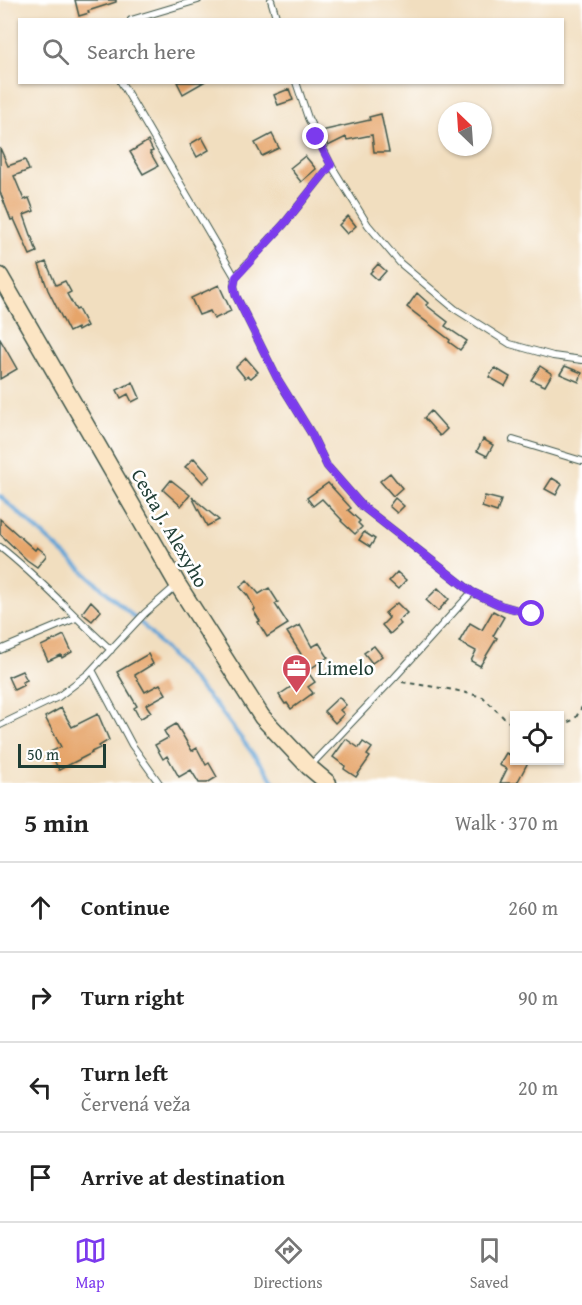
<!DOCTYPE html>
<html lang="en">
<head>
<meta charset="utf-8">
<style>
	body { margin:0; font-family:"Gentium Book Plus",serif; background:#f2f2f2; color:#222 }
	.controls { position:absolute; right:18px; bottom:18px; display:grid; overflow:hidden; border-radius:0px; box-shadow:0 2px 4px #0004 }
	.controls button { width:54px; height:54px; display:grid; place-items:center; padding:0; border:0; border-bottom:2px solid #e0e0e0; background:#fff; color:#222; font:30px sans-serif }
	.compass { position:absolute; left:438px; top:102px; width:54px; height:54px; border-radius:50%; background:#fff; box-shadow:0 2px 4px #0004; rotate:335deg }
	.scale { position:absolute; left:18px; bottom:15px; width:88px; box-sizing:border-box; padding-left:6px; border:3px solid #1f3d34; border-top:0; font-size:16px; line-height:21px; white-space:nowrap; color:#1f3d34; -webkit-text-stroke:4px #fff; paint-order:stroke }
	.stop { position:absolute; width:18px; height:18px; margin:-14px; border:4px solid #7c3aed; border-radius:50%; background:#fff }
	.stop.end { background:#7c3aed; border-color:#fff; box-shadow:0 2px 6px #0008 }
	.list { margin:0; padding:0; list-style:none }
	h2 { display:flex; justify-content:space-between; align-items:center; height:78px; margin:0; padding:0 24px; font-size:26px }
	h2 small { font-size:20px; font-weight:400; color:#767676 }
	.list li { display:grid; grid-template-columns:39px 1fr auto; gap:18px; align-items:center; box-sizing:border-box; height:90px; padding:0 24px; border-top:2px solid #e0e0e0 }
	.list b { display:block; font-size:22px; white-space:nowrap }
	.list p { margin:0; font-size:20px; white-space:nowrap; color:#767676 }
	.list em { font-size:20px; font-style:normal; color:#767676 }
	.icon { flex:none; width:33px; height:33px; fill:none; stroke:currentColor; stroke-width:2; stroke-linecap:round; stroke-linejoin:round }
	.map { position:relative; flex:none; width:582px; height:783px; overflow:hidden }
	.search { position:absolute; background:#fff; box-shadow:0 2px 4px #0004; left:18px; right:18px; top:18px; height:66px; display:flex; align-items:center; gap:15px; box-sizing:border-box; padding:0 21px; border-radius:0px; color:#767676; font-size:22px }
	.sheet { height:438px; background:#fff }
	nav { display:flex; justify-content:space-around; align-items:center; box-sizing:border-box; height:84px; border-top:2px solid #e0e0e0; background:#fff; font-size:16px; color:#767676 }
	nav a { display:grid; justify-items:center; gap:3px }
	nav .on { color:#7c3aed }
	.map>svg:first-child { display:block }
</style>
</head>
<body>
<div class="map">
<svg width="582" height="783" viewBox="0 0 582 783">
	<rect width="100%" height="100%" fill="#fff"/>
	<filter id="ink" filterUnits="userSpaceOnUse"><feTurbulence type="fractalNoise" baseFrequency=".0167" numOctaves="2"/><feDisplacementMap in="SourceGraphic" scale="12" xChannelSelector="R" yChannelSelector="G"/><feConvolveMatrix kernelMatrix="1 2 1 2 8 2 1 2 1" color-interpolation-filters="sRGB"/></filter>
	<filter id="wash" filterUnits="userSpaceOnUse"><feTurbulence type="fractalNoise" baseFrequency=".008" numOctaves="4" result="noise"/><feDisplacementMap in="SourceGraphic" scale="24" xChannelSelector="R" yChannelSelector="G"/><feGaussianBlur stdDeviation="1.35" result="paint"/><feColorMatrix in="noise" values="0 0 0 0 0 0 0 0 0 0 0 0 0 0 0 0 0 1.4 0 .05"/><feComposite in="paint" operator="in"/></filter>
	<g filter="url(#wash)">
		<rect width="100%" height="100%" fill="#f1debf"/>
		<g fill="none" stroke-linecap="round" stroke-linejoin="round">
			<!-- stream -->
			<path stroke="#61a3d5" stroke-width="4" d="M0,496L144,626L219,709L275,783"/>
		</g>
		<g id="blocks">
			<!-- building -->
			<path fill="#e6a56b" d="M75,0H116V2L88,11L89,13L79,16Z
				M177,82H204L183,94Z
				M289,89L293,100L278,105L274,95Z
				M381,114L389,152H374L372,135L347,140L346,137L328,146L321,131L370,120L369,117Z
				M272,134L279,148L262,156L255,143Z
				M202,137L209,150L197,157L190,144Z
				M148,141L153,151L150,152L158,166L143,174L130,152Z
				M0,148L8,166L25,160L29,170L14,176L24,200L29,198L34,211L24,215L37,252L30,255L14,219L11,220L0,192Z
				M305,156L316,169L301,182L290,168Z
				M348,216L356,226L347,234L339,225Z
				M46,262L56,285L65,281L71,292L67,294L76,310L78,309L87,326L78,331L77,328L69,332L48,290L39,265Z
				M378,264L386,271L378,280L370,273Z
				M219,285L231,311L214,319L210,311L199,315L191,298Z
				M417,293L428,303L426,305L448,322L445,326L467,341L460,350L449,342L450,340L407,307Z
				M0,339L17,369L0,379Z
				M246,358L258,372L251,378L248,376L245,378L236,367Z
				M540,366L552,374L545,386L531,380Z
				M565,366L582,373L579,382L560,374Z
				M495,368L510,377L505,386L489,377Z
				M133,382L140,398L132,402L128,394L121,398L117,390Z
				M431,411L447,429L440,436L424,418Z
				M483,439L493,445L487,456L477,451Z
				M194,458L210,476L203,483L194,473L185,467Z
				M390,473L402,488L393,496L380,481Z
				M552,478L562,484L556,495L545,489Z
				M171,480L190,495L181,506L163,490Z
				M328,483L351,508L348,510L360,521L358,523L362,527L355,534L341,521L342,520L322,499L313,506L307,498Z
				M485,496L501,500L497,512L482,507Z
				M192,497L219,520L207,526Z
				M395,498L404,506L397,513L389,506Z
				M0,519L35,550L37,547L46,554V556L37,567L27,560L0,534Z
				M364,532L375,539L370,547L359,540Z
				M397,572L406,580L398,589L389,581Z
				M247,580L259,594L269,588L278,602L275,604L288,624L267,637L258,622L260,621L253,610L255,609L248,596L240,587Z
				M438,588L449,599L438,611L426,600Z
				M91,601L101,611L92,621L82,613Z
				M397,603L407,613L398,621L401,624L390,634L382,625L389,618L385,613Z
				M493,611L504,617L493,636L497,638L480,666L471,661L476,651L459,642L470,623L482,630Z
				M300,625L312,647L319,643L328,657L307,671L315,682L308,687L313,693L291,709L287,703L285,704L279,695L301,680L289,662L301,654L287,632Z
				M64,635L72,652L62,658L61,655L48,661L41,646Z
				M374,646L382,656L372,663L364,653Z
				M148,654L153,664L135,675L145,692L160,684L166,694L146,705L151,712L140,719L134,708L137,706L117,672Z
				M22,671L27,680L22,682L24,685L14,690L8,677Z
				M339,697L346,705L340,710L344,714L335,723L324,711Z
				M61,708L72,727L98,714L109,740L99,746L100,748L91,752L92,753L59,770L50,752L61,747L45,717Z
				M176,724L192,751L197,748L206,765L209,763L217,777L207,783H199L191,770L179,777L167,756L163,759L155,745L168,738L164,731Z
				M346,739L359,748L363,742L372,748L367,755L370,757L356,777L344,769L345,766L333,757Z
				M506,753L514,757V760H521L527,764L517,783H500L507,769L499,765Z"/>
		</g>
	</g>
	<g filter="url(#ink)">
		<use href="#blocks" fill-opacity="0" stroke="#3e5549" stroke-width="1.5"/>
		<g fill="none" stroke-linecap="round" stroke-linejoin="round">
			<defs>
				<path id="service" d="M271,0L277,20
					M131,20L198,0
					M121,82L235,277
					M296,82L308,118L331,165L368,225L400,263L455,309L510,344L553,356L582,360
					M331,165L284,224L235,277L234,286L236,296L277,378L311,433L327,466L362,506L472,592L500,605L532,614
					M513,440L582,461
					M0,547C40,578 73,616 111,650
					M0,650L76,618
					M92,670L132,745L159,783
					M0,725L58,697L88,674L145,613L177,585
					M309,767L394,678L472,592"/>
				<path id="secondary" d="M0,276L178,585L262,717L309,767L328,783"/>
			</defs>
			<!-- service casing -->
			<use href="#service" stroke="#3e5549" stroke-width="8"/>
			<!-- secondary casing -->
			<use href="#secondary" stroke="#3e5549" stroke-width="19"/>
			<!-- path -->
			<path stroke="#3e5549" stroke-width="2" stroke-dasharray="4.5 4.5" stroke-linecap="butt" d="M402,682L454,690L483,697L504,718L514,726
				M560,726L575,719L582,707"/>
			<!-- service -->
			<use href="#service" stroke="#fff" stroke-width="6"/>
			<!-- secondary -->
			<use href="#secondary" stroke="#fce5c4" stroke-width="16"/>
		</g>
	</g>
	<g fill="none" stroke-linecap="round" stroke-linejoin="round" filter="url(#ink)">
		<!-- route -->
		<path stroke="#7c3aed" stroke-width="8" d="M316,137L331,165L284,224L236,277L234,286L236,296L277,378L311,433L327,466L362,506L472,592L500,605L532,614"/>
	</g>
	<!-- icons -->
	<defs>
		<symbol id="office-pin" viewBox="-11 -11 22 30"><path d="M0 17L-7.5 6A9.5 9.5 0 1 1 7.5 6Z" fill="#d1495b" stroke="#fff"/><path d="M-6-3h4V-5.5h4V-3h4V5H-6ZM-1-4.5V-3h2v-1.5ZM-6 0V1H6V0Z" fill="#fff"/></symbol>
	</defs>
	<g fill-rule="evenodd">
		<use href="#office-pin" x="280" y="652" width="33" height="45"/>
	</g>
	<g text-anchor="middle" stroke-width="5" stroke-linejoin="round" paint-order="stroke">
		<!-- street labels -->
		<g font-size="20" fill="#1f3d34" stroke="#fff">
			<text transform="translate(170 528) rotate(60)" y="7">Cesta J. Alexyho</text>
		</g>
		<!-- poi labels -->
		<g font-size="20" fill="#1f3d34" stroke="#fff" text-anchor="start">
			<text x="317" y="675">Limelo</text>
		</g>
	</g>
</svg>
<div class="controls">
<button><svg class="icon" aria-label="locate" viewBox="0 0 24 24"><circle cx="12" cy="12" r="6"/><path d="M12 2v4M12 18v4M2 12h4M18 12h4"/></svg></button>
</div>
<svg class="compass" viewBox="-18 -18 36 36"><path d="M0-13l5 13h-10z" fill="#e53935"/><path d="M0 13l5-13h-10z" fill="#767676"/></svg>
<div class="scale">50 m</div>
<div class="stop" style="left:532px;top:614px"></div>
<div class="stop end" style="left:316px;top:137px"></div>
<div class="search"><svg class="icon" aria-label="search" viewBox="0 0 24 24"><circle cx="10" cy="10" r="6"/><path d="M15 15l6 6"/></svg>Search here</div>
</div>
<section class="sheet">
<h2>5 min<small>Walk · 370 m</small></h2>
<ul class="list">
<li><svg class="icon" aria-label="ahead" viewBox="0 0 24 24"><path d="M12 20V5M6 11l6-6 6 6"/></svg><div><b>Continue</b></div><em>260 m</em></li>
<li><svg class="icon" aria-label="right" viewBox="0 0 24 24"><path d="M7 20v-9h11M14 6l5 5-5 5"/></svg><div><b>Turn right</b></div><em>90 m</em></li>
<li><svg class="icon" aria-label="left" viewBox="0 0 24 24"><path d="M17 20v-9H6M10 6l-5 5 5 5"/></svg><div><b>Turn left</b><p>Červená veža</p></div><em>20 m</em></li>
<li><svg class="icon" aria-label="arrive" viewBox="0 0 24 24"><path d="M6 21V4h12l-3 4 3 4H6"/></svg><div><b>Arrive at destination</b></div></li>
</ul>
</section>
<nav>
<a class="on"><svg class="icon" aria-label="map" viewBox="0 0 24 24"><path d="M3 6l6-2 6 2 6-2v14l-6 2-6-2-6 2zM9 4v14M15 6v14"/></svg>Map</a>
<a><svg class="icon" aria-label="directions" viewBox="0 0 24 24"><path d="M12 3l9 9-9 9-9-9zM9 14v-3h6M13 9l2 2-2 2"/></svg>Directions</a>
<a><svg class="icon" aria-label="saved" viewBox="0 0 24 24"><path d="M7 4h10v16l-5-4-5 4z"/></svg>Saved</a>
</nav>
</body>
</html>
